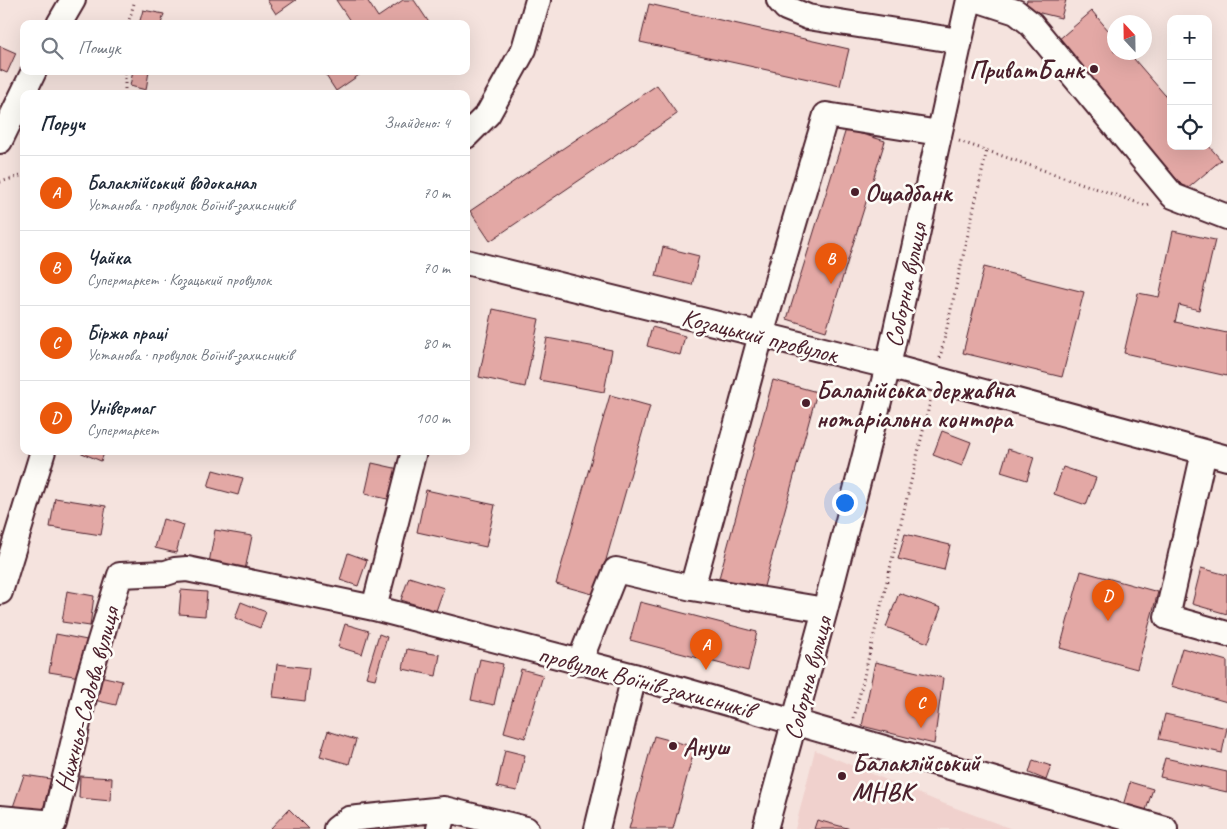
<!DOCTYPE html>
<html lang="uk">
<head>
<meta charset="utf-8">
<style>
	body { margin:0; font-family:Caveat,sans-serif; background:#f6f6f7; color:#1f2937 }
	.controls { position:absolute; right:15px; top:15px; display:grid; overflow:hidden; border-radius:10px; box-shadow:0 5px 20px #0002 }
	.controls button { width:45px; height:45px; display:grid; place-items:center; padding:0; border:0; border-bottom:1px solid #e0e1e3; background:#fff; color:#1f2937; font:25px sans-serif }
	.compass { position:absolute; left:1107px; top:15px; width:45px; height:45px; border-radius:50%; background:#fff; box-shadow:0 5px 20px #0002; rotate:338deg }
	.you { position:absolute; left:844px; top:502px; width:18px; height:18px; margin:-12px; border:4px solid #fff; border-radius:50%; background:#1a73e8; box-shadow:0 0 0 8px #1a73e833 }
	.badge { display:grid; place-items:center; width:32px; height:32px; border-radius:50%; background:#ea580c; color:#fff; font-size:16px; font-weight:700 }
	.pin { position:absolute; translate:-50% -41px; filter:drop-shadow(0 1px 2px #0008) }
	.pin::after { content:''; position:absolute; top:26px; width:18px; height:15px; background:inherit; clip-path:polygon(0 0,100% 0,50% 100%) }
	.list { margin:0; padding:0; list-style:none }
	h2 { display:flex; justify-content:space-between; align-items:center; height:65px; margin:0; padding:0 20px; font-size:21px }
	h2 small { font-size:16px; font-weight:400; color:#747a83 }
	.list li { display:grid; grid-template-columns:32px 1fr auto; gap:15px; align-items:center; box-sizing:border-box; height:75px; padding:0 20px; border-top:1px solid #e0e1e3 }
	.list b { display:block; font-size:19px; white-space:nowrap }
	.list p { margin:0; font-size:16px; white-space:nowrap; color:#747a83 }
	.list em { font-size:16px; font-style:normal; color:#747a83 }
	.icon { flex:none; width:28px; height:28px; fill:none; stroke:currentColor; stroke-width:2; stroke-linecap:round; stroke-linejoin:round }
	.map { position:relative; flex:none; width:1227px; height:829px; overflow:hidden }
	.search { position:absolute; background:#fff; box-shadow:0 5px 20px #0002; left:20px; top:20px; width:450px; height:55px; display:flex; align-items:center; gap:12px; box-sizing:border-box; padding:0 18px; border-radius:10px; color:#747a83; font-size:19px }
	.panel { position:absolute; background:#fff; box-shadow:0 5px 20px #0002; left:20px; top:90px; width:450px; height:365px; border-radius:10px }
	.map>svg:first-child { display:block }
</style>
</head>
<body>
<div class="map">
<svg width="1227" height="829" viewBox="0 0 1227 829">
	<rect width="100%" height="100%" fill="#f5e3de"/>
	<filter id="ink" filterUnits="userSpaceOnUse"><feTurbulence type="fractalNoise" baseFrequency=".02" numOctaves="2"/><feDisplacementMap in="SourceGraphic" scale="10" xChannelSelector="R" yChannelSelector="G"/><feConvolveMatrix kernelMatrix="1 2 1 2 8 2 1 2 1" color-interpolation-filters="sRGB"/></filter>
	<g filter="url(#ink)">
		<!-- built -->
		<path fill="#f0d1cd" d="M815,750L937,801L1012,829H795Z"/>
		<!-- building -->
		<path fill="#e3a8a5" stroke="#4a1f2b" d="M267,0H296L276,14Z
			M336,0H367L378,17L403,0H414L430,24H352Z
			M1027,0H1066L1061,18L1024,9Z
			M649,4L849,49L840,86L640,42Z
			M143,10L164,14L161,24H139Z
			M1092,11L1114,37V52H1128L1171,102V146L1208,145L1221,160L1186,190L1057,41Z
			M0,46L16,53L7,73L0,70Z
			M133,71H149L146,90L130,86Z
			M323,71H365L336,91Z
			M657,85L677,114L490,241L470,211Z
			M846,129L885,141L826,331L787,319Z
			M1173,231L1215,240L1199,310L1179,305L1175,322L1227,333V376L1124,353L1138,293L1159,297Z
			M663,247L699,256L692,285L656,276Z
			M984,267L1084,292L1062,377L963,353Z
			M493,309L539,319L525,387L479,377Z
			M652,327L685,336L680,355L647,346Z
			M547,338L612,350L604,392L539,380Z
			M773,380L817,392L763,590L719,578Z
			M610,395L650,406L596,595L556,584Z
			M942,431L971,442L962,466L933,455Z
			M1008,449L1034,457L1027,480L1001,472Z
			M77,451H105L101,461Z
			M372,463L399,469L392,500L365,494Z
			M1063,467L1096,478L1086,505L1054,494Z
			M213,470L243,478L238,495L208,487Z
			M426,490L495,505L486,547L417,532Z
			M55,498L106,506L101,535L50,527Z
			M163,519L184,525L176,553L155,548Z
			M215,530L252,536L245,570L209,563Z
			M905,534L950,545L944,570L898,559Z
			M348,553L367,560L358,586L340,580Z
			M1201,568L1227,575V614L1192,604Z
			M1081,571L1158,592L1137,669L1060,648Z
			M409,577L444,588L436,611L401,600Z
			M181,590L207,592L205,616L179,614Z
			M67,591L94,596L90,626L62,622Z
			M899,593L941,608L928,643L886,627Z
			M241,602L266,612L260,628L235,618Z
			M640,602L757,632L748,671L630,640Z
			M345,624L369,631L362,654L338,647Z
			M56,634L87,640L80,677L49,672Z
			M379,634L387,637L375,679L366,677Z
			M1182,648L1227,661V702L1171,686Z
			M407,649L440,655L436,676L403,669Z
			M480,659L503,664L494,705L471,700Z
			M875,662L943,678L934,744L862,726Z
			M277,664L309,668L305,701L273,697Z
			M521,669L543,675L525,738L504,732Z
			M100,676L122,681L116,705L94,700Z
			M1165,714L1227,728L1222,753L1159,739Z
			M328,731L356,740L349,764L320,756Z
			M654,736L695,747L673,829H629Z
			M505,750L525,755L517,791L497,787Z
			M1165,758L1227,772V792L1160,777Z
			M1033,760L1051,766L1046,780L1029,773Z
			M24,775L51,779L42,813L13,807Z
			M80,776L112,778L111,801L79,798Z
			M1130,782L1153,789L1144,816L1122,809Z
			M289,809L309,829H270Z
			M817,820L851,829H814Z"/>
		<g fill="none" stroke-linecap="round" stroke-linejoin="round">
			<defs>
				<path id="minor" d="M779,0L786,8L808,17L959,41
					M979,0L1016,12L1030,23L1173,196L1227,217
					M59,24L73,0
					M466,136L488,114L524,49L538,0
					M0,141L34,71
					M466,262L888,366L1227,458
					M1204,452L1167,617L1227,634
					M692,588L825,610
					M0,592L43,451
					M374,608L414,451
					M579,663L616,570L692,588L761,335L826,115L939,133
					M0,818L54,823L89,677L120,575L166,573L175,570L187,569L374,608L634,676L1165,829
					M336,829L349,819L444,809
					M439,829L444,809L526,829
					M597,829L634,676
					M765,829L825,610L888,366L969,0"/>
			</defs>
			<!-- minor casing -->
			<use href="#minor" stroke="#4a1f2b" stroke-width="28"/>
			<!-- path -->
			<path stroke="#4a1f2b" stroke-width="3" stroke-dasharray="1 4" stroke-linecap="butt" d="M128,24L135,0
				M125,94V71
				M959,141L1147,206L1152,204
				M0,182L24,175
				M940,358L987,150
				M854,718L931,398"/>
			<!-- minor -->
			<use href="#minor" stroke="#fdfcf7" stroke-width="24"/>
		</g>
	</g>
	<!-- markers -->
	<g fill="#4a1f2b" stroke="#fdfcf7" stroke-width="2">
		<circle cx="1094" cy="69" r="5"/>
		<circle cx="855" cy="192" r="5"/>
		<circle cx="806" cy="403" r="5"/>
		<circle cx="673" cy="746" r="5"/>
		<circle cx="842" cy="776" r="5"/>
	</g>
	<g text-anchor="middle" stroke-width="5" stroke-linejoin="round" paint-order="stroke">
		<!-- poi labels -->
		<g font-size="25" font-weight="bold" fill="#4a1f2b" stroke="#fdfcf7" text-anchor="start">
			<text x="1084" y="78" text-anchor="end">ПриватБанк</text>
			<text x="865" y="201">Ощадбанк</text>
			<text x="816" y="398">Балалійська державна<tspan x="816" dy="29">нотаріальна контора</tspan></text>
			<text x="683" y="755">Ануш</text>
			<text x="852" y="771">Балаклійський<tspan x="852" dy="29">МНВК</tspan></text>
		</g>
		<!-- street labels -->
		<g font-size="25" fill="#4a1f2b" stroke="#fdfcf7">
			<text transform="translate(905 285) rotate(-78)" y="9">Соборна вулиця</text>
			<text transform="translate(760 335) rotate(14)" y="9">Козацький провулок</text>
			<text transform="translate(807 678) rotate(-75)" y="9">Соборна вулиця</text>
			<text transform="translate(646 681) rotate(15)" y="9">провулок Воїнів-захисників</text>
			<text transform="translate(86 699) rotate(-75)" y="9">Нижньо-Садова вулиця</text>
		</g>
	</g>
</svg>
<div class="controls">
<button>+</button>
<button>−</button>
<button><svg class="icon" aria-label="locate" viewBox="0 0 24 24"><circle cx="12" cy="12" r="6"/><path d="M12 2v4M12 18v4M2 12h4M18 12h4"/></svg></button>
</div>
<svg class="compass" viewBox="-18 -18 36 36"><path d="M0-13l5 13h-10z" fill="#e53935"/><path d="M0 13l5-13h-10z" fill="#747a83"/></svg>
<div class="you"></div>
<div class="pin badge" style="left:706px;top:670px">A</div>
<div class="pin badge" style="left:831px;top:284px">B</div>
<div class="pin badge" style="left:921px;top:728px">C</div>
<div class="pin badge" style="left:1108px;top:621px">D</div>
<div class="search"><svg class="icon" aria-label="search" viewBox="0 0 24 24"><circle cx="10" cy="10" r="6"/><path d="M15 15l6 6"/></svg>Пошук</div>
<section class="panel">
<h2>Поруч<small>Знайдено: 4</small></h2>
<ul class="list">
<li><span class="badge">A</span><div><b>Балаклійський водоканал</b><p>Установа · провулок Воїнів-захисників</p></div><em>70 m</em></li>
<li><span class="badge">B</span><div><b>Чайка</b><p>Супермаркет · Козацький провулок</p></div><em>70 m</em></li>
<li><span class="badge">C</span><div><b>Біржа праці</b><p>Установа · провулок Воїнів-захисників</p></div><em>80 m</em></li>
<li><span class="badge">D</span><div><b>Універмаг</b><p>Супермаркет</p></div><em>100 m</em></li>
</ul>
</section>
</div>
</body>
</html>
